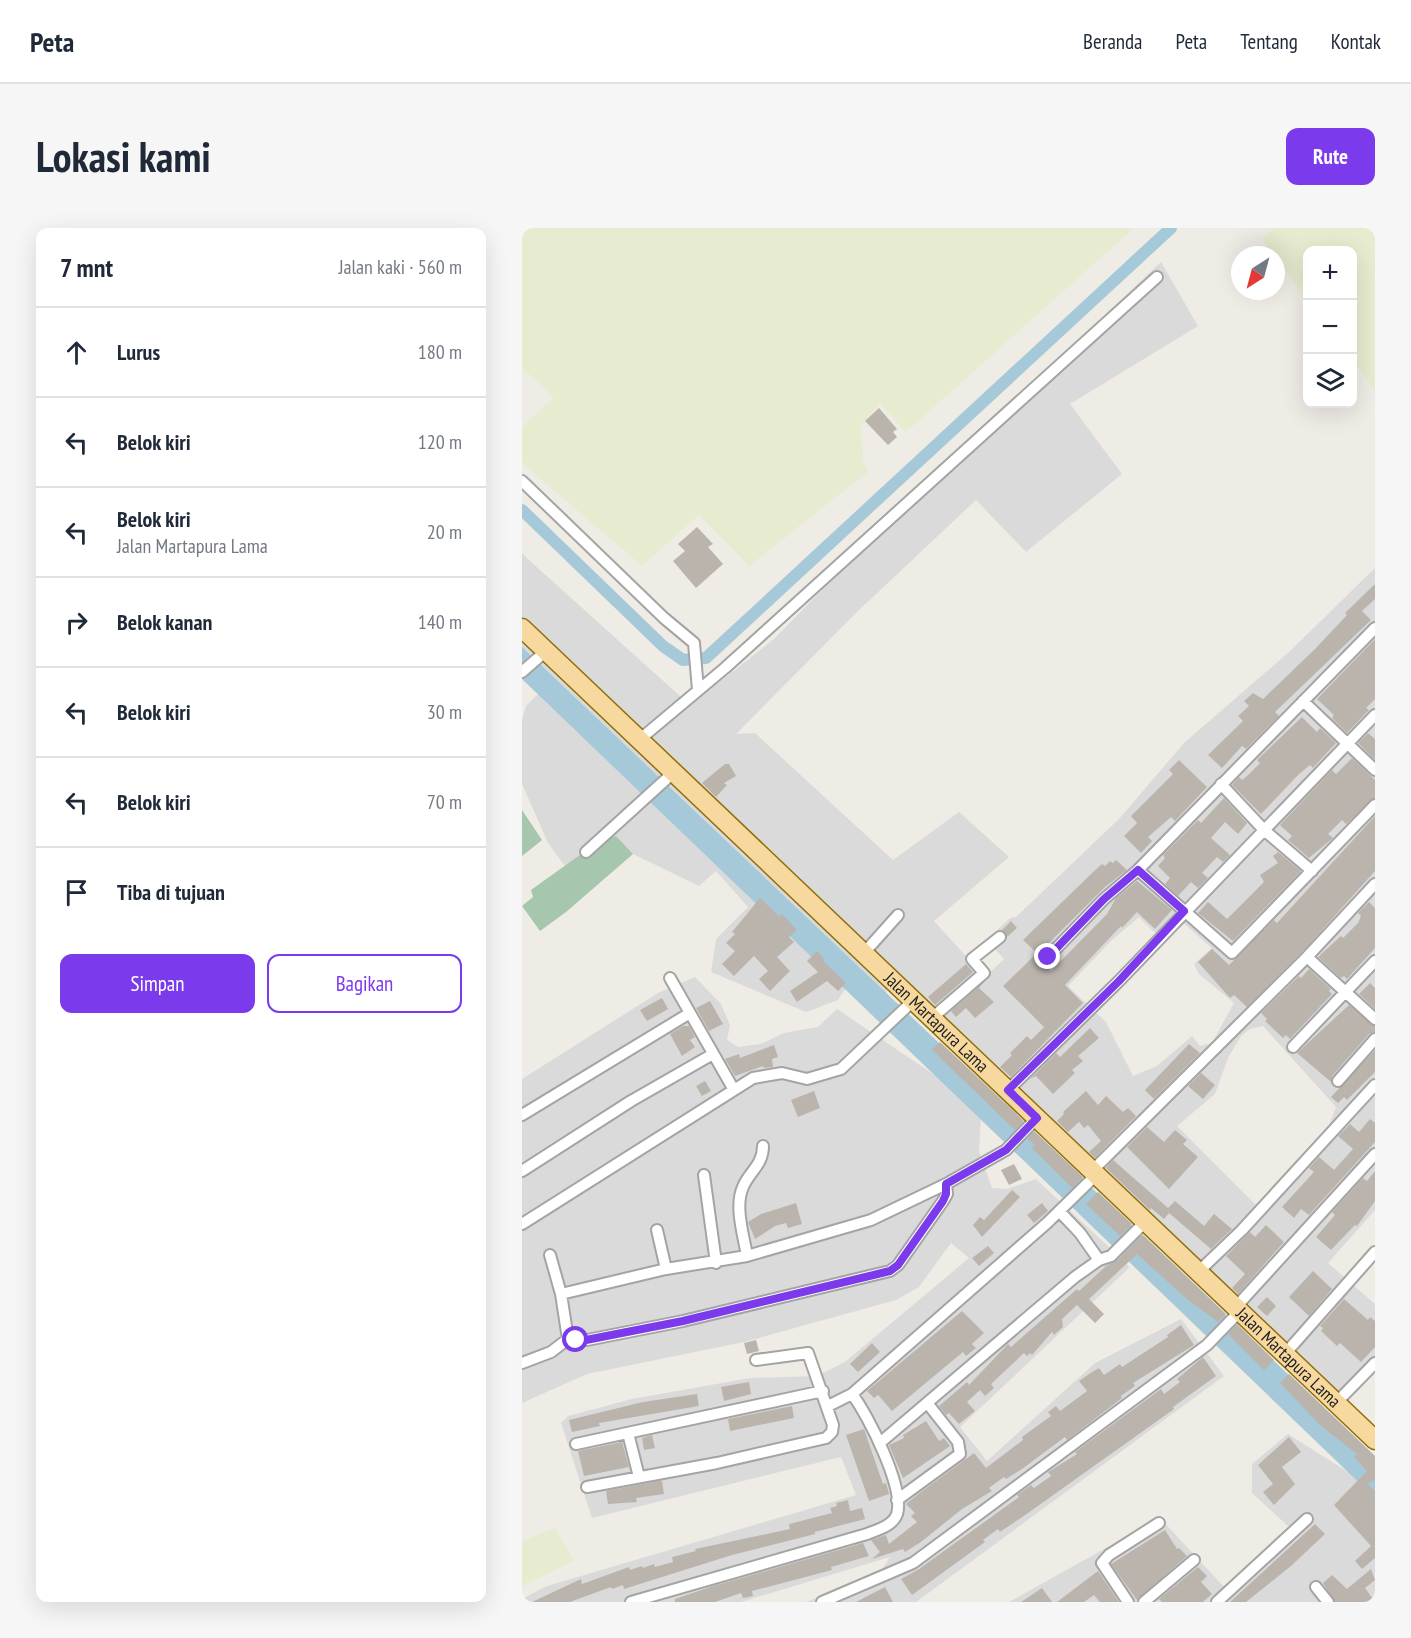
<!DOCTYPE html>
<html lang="id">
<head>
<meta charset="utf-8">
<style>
	body { margin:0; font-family:"PT Sans Narrow",sans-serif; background:#f6f6f7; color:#1f2937 }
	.controls { position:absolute; right:18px; top:18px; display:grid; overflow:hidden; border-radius:12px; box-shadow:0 6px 24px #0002 }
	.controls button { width:54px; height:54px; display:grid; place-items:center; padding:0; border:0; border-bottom:2px solid #e0e1e3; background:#fff; color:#1f2937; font:30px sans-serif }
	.compass { position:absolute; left:709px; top:18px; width:54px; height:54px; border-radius:50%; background:#fff; box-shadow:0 6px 24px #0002; rotate:216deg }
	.stop { position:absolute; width:18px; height:18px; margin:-14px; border:4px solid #7c3aed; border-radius:50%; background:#fff }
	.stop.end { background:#7c3aed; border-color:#fff; box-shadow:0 2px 6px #0008 }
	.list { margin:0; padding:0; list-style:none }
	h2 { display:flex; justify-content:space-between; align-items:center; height:78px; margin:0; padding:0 24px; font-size:26px }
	h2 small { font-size:20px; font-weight:400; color:#747a83 }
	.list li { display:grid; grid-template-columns:39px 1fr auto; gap:18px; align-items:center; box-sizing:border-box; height:90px; padding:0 24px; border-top:2px solid #e0e1e3 }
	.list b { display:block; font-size:22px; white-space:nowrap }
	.list p { margin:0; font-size:20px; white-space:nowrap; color:#747a83 }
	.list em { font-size:20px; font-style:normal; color:#747a83 }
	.actions { display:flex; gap:12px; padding:18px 24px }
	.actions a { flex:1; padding:14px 0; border:2px solid #7c3aed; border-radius:12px; text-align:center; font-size:21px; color:#7c3aed }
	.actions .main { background:#7c3aed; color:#fff }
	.icon { flex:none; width:33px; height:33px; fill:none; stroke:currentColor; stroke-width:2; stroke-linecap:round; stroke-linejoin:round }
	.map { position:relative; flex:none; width:853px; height:1374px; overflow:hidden; border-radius:12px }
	header { display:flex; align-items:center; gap:36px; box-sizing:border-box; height:84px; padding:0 30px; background:#fff; border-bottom:2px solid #e0e1e3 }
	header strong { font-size:28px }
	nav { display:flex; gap:33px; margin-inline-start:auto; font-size:21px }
	.intro { display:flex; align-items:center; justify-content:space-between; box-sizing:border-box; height:144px; padding:0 36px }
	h1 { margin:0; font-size:42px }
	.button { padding:15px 27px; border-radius:12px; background:#7c3aed; color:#fff; font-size:21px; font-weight:700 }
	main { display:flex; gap:36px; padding:0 36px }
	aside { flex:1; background:#fff; border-radius:12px; box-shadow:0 6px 24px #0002 }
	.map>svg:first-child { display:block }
</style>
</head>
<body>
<header>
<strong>Peta</strong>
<nav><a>Beranda</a><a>Peta</a><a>Tentang</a><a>Kontak</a></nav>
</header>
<div class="intro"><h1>Lokasi kami</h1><a class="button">Rute</a></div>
<main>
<aside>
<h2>7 mnt<small>Jalan kaki · 560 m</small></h2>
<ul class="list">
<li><svg class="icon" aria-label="ahead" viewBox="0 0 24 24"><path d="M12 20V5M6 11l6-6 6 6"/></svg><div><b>Lurus</b></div><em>180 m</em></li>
<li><svg class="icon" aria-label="left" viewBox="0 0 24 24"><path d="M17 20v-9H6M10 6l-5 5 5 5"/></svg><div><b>Belok kiri</b></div><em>120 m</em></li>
<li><svg class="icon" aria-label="left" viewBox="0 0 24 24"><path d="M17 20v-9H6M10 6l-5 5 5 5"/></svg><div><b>Belok kiri</b><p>Jalan Martapura Lama</p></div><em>20 m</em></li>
<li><svg class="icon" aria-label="right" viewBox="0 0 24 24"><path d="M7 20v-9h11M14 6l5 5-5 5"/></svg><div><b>Belok kanan</b></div><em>140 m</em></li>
<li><svg class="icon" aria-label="left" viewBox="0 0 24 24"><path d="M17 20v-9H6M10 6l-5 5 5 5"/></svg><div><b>Belok kiri</b></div><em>30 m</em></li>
<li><svg class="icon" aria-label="left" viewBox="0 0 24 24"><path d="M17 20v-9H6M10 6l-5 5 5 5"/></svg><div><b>Belok kiri</b></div><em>70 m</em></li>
<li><svg class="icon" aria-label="arrive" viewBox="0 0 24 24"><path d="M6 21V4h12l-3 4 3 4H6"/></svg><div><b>Tiba di tujuan</b></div></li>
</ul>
<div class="actions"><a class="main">Simpan</a><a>Bagikan</a></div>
</aside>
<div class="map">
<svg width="853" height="1374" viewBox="0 0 853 1374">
	<rect width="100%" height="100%" fill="#eeece4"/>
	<!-- residential -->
	<path fill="#dbdada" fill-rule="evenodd" d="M639,34L676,98L548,176L600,246L504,324L454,272L336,383L214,506L233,505L371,632L437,584L487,629L412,693L463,749L482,731L469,717L473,704L488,690L494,689L598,590L662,515L767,424L853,340V982L806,1035L853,1076V1144L822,1175L124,512L252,411L381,279ZM652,687L690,720L672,736L677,746L712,775L690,815L678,818L670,808L635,838L611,848L584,794L546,758L589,713L617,689L632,704H637ZM741,798L814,879L806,900L783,932L737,980L655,898L693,866L706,830L719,808L728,801Z
		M0,325L7,332L159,469L116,503L0,394Z
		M0,408L368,759L357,773L325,758L316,772L284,784L189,744L194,711L226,679L194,643L177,658L111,626L94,608L76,614L43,638L26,615L0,556V492L4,478L19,463L0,436Z
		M173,749L199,776L208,797L205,812L216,819L239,816L262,805L296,799L315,781L454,875L459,887L457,924L470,960L485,961L514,951L606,1037L607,1040L438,1199L465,1233L573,1135L659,1091L702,1148L394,1374H284L356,1348L368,1329L219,1374H0V1371L25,1358L334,1267L319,1229L70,1290L39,1195L46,1188L110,1171L228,1150L295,1148L323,1134L447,1030L429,1015L397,1059L374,1072L222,1114L65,1146L0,1175V851L136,765Z
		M766,1206L853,1261V1374H487L638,1290L703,1360L767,1299L730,1265V1236Z"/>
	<!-- farmland -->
	<path fill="#e7ecd0" d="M0,0H612L384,204L358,176L339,197L341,234L347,243L227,338L177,287L120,338L0,235V199L32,169L0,140Z
		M752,0H853V163L831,133L830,22H786L785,72L740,11Z
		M33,1300L52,1333L0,1358V1313Z"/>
	<!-- cemetery -->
	<path fill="#a6c6ae" d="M0,582L20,612L0,628Z
		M94,608L111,626L44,684L18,703L0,678L11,669L9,662L76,614Z"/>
	<!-- water -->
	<path fill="#a6c9da" d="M0,419L853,1229V1270L0,451Z"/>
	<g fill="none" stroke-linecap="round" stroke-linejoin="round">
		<!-- canal -->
		<path stroke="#a6c9da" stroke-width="12" d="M0,282L141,418L161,432L184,430L649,0"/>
	</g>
	<!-- building -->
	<path fill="#bab4ad" d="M357,180L375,201L371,204L375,209L366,217L343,193Z
		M175,299L191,316L186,319L201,336L174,360L151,333L163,323L156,316Z
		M853,356V371L840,383L849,392L753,484L757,488L724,521L720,518L700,540L686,527L721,493L716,488L727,478L722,473L731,465L741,471L793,421L825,387L823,385Z
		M853,411V471L844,480L847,482L825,505L810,490L812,487L795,471Z
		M780,489L795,504L798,500L814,515L791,540L788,537L776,547L739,586L710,557L717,549L720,552L725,548L738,535L735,532Z
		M846,505L853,511V532L836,515Z
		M830,530L853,552V570L824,596L820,592L806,606L811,610L787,630L766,612L770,608L758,597L810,542L814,546Z
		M657,532L685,559L653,593L649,589L626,609L630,613L619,625L602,608L615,595L609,588L651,546L647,542Z
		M203,536H207L214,548L202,555L205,557L194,569L180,555Z
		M702,570L725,595L716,606L703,594L689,610L708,627L701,634L695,629L680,645L686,650L676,660L669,654L656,668L643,656L648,650L636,638L643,630L641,627L676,592L679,595Z
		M853,588V643L784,720L725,779L712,767L708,770L676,734L690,721L707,737L752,692L755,695Z
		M756,624L779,643L711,713L676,685L686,674L705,691L742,654L738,647L756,635L751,628Z
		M594,632L605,642L583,659L516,726L501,712L568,647L580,636L583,638L588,633L591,635Z
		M615,653L650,682L633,701L615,684L600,700L599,698L543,757L561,775L489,849L478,839L490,827L488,825L505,808L509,812L522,799L481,758L513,727L529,743L585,686L594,670Z
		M238,670L257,688L260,686L275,702L267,709L272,714L255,729L268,743L248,763L237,751L246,743L232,728L212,748L200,736L213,723L204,715L213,706L210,704Z
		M847,674L853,680V720L825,751L822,748L819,750L796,729L819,708L821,710L836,695L839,688L836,685Z
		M489,693L495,700L485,709L480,702Z
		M295,723L301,729L302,734L324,755L316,763L305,753L275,774L268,763L296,744L285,733Z
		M444,736L451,744L413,777L406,769Z
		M787,741L809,761L807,763L810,766L768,811L764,807L761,810L743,793L745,791L739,785L777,748L779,750Z
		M462,754L457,760L472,774L453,790L444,780L434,789L429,783Z
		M848,755L853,760V781L837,766Z
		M140,770L146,781L125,793L118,782Z
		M188,773L201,796L187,803L174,780Z
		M827,777L853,798V804L847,806L810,848L809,854L775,825Z
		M161,798H167L173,809L168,812L173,819L160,828L148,806Z
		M568,800L577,810L556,828L561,833L550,842L553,845L531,866L514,848L508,851L534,825L538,829Z
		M418,814L502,893L493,902L410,822Z
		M667,816L678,825L632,871L623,862Z
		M252,817L256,829L250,831L251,839L242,840L241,838L213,848L203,831L217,826L218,830Z
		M853,822V844L825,872L822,869L816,875L809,869Z
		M679,845L693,857L681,871L666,858Z
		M183,853L189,863L180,868L174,858Z
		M292,863L298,880L276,889L269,872Z
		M564,863L576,877L584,868L601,884L606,880L614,888L573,930L567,924L579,913L566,897L562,900L557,894L546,904L535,893L542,886L541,884Z
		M848,891L853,895V914L787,987L779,981L772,990L760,979L792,944L787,940L797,929L812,942L831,921L816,908L828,896L837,904Z
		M625,899L642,914L653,902L665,912L661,916L676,929L647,961L605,919Z
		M512,903L561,949L550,960L510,920L513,917L505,911Z
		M591,932L646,980L653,973L682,998L692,986L710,1001L689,1021L647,985L642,991L629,980L628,982L584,940Z
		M492,936L500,951L487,957L479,942Z
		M853,943V973L835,998L833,997L809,1022L794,1009L813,987L810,984L841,950L845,953Z
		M490,962L498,969L460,1009L451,997L458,989L462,992Z
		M576,964L610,996L598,1008L564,976Z
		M274,975L280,996L266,1000L264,995L253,998L233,1011L226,994L239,986Z
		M520,975L526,983L512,995L505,987Z
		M744,997L762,1014L716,1066L710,1060L723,1046L704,1028L728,1004L733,1009Z
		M621,1007L704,1086L696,1094L665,1071L615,1026L567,1071L582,1086L573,1095L555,1077L540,1091L541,1099L532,1107L530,1104L510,1127L508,1125L505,1128L502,1125L469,1156L472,1160L463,1168L458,1162L445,1174L453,1183L437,1196L427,1185L424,1187L417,1178L445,1154L447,1157L486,1116L489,1119L555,1061L557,1063L584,1038L594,1033Z
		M466,1018L472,1025L457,1038L450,1030Z
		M791,1043L810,1061L787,1088L767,1069Z
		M745,1069L754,1078L745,1088L735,1079Z
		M822,1071L846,1092L848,1089L853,1093V1119L839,1134L818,1115L815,1118L799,1103L801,1100L798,1098Z
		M440,1083L462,1105L450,1116L454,1120L444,1128L441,1124L370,1183L356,1167L352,1170L345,1163Z
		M715,1096L752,1132L742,1142L706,1106Z
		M659,1097L672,1117L611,1155L613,1158L599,1168L600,1170L545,1212L543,1209L500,1241L484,1251L482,1249L467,1260L470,1263L440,1281L399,1314L383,1324L381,1321L350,1331L358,1324L349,1312L364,1307L367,1316L395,1294L389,1288L393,1285L384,1276L395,1267L452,1225L464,1240L501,1212L500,1209L529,1188L526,1184L534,1178L538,1183L565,1163L557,1153L570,1144L577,1140L582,1147L598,1136L600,1139L646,1109L645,1107Z
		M234,1112L237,1123L225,1126L222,1115Z
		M350,1115L358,1124L336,1144L328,1136Z
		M681,1129L694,1148L651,1179L652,1181L506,1285L478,1304L476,1301L461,1312L463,1314L390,1367L379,1351L397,1341L497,1269L495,1267L509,1257L512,1260L529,1248L526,1244L555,1226L553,1224L639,1161L642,1166L658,1154L655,1151Z
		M767,1146L853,1228V1251L846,1256L853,1263V1330L840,1341L833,1333L849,1318L812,1277L845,1243L832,1229L835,1226L799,1198L758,1155Z
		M227,1154L229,1166L202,1173L199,1159Z
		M175,1166L177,1178L77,1195L78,1198L50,1204L47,1192L121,1174Z
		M270,1178L272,1190L208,1203L206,1191Z
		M404,1193L417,1213L422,1210L428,1218L381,1250L367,1217L382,1210L381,1207Z
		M342,1201L361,1256L364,1255L367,1266L347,1273L324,1207Z
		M130,1207L133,1220L122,1222L120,1210Z
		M767,1209L779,1224L760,1239L773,1256L752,1277L741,1264L751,1256L736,1237Z
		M100,1214L107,1239L62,1248L56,1223Z
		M137,1253H140L142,1266L114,1270L115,1274L86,1276L84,1263Z
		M326,1272L328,1283L340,1280L343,1291L293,1304V1306L210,1327L102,1361L101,1357L90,1361L89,1359L48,1374H10L59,1351L60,1356L107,1339L108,1342L120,1338L121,1340L132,1336L133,1339L151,1334L150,1329L174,1323L173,1321L268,1301L267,1296L310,1285L308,1280L315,1278L314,1275Z
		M793,1296L803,1306L769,1338L724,1374H708Z
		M643,1302L655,1321L657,1320L665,1328L615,1372L589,1336Z
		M341,1315L347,1328L309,1339L310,1342L230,1363L231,1368L221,1370L219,1365L193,1374H153V1371L191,1358Z
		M676,1339L685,1348L679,1354L690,1366L681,1374H640L637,1371Z
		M849,1341L853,1352L843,1360L853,1374H813L801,1355L810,1347L825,1361Z
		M576,1343L597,1374H578L572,1367L562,1374H535Z
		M363,1359L371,1374H334Z
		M520,1360L530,1374H499Z"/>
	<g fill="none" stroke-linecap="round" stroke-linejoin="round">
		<defs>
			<path id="street" d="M0,253L142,390L172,415L176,462
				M0,444L24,423
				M781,473L853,542
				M117,512L203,440L635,49
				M699,556L742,602L790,643
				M64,624L152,544
				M616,642L710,725L853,577
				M342,725L376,687
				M526,729L582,671L616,642L853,400
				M785,729L853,791
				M148,750L212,862
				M410,790L462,745L450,731L478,709
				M771,819L853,733
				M816,853L853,811
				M486,862L597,753L853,487
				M0,887L168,785
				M0,943L109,873L191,826
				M570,943L785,729L853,656
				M182,947L194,1035
				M537,983L558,1005L577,1032
				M0,996L231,850L260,845L285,851L319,841L392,772
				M135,1002L144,1041
				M28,1027L39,1066L46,1111
				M225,1028C222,1009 212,978 221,959C227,944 241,937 241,918
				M676,1044L720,1002L853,857
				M39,1066L144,1041L225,1028L349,992L424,956L484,922L515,890
				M713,1080L853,926
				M762,1127L853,1024
				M0,1135L29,1124L46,1111L65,1112L161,1093L368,1043L376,1037L421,973L425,966L424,956
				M814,1175L853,1135
				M306,1178L330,1166L525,995L574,947
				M106,1205L117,1249
				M359,1214L553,1049L577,1032L589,1028L623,994
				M54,1216L301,1163
				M65,1259L195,1235L304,1210L310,1204L311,1197L286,1125L234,1132
				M375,1272L438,1226L436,1214L406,1176
				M794,1359L806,1374
				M109,1374L345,1306C355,1302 371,1298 375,1286C383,1260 346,1187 330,1166
				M300,1374L391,1335L685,1117L717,1084
				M606,1374L580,1335L587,1327L637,1295
				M622,1374L672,1332
				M695,1374L785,1291"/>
			<g id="primary">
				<path id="s1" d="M0,400L853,1212"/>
			</g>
		</defs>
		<!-- street casing -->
		<use href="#street" stroke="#a4a4a4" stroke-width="14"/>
		<!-- primary casing -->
		<use href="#primary" stroke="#906f07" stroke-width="21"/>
		<!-- street -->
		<use href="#street" stroke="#fff" stroke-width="10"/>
		<!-- primary -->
		<use href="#primary" stroke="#f7d99f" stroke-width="18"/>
	</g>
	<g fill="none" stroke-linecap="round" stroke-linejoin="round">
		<!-- route -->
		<path stroke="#7c3aed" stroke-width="8" d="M54,1112H64L161,1093L368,1043L376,1037L421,973L424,966V956L484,922L515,890L486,862L597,753L662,683L616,642L582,671L526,729"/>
	</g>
	<g text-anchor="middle" stroke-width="4.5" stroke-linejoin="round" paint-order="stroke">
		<!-- street labels -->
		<g font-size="18" fill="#1d1d1d" stroke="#fff">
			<text dy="6" stroke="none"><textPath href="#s1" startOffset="572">Jalan Martapura Lama</textPath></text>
			<text dy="6" stroke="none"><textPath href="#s1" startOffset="1058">Jalan Martapura Lama</textPath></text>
		</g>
	</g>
</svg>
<div class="controls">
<button>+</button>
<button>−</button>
<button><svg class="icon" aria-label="layers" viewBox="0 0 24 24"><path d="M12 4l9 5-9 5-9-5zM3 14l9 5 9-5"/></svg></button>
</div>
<svg class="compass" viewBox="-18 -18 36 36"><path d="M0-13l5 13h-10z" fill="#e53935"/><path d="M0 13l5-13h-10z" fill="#747a83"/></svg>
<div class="stop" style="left:54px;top:1112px"></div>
<div class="stop end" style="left:526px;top:729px"></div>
</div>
</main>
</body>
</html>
